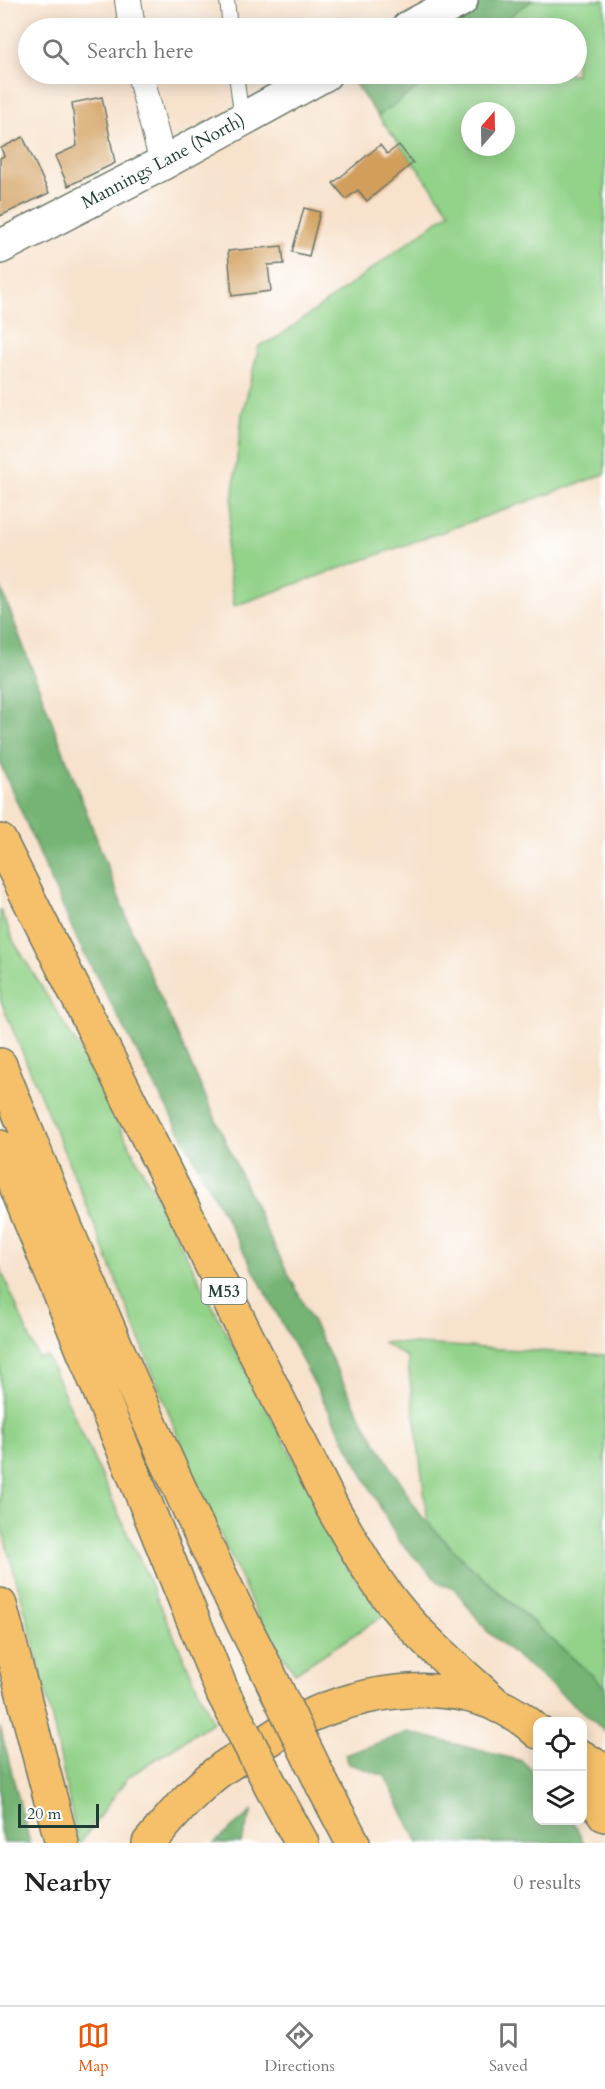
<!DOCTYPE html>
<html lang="en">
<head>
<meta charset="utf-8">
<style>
	body { margin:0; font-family:Cardo,serif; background:#f6f6f6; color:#222 }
	.controls { position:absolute; right:18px; bottom:18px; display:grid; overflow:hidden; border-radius:12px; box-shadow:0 3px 15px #0003 }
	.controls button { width:54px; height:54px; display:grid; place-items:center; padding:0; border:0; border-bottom:2px solid #e0e0e0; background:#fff; color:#222; font:30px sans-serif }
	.compass { position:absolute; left:461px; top:102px; width:54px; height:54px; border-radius:50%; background:#fff; box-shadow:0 3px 15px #0003; rotate:20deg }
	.scale { position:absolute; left:18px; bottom:15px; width:81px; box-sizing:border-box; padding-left:6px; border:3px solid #1f3d34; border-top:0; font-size:16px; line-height:21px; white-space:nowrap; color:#1f3d34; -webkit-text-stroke:4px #fff; paint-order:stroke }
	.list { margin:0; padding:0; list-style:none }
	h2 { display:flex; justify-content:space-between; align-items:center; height:78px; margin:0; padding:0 24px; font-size:26px }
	h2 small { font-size:20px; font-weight:400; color:#767676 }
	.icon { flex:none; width:33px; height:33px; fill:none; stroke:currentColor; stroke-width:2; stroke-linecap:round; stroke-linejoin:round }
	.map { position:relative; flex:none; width:605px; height:1843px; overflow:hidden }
	.search { position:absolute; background:#fff; box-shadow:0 3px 15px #0003; left:18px; right:18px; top:18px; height:66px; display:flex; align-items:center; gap:15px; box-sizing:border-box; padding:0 21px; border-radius:33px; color:#767676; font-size:22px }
	.sheet { height:162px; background:#fff }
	nav { display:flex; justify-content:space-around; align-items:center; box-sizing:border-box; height:84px; border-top:2px solid #e0e0e0; background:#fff; font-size:16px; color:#767676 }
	nav a { display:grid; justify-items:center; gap:3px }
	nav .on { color:#ea580c }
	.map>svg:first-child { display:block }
</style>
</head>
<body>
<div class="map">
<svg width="605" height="1843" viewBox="0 0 605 1843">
	<rect width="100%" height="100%" fill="#fff"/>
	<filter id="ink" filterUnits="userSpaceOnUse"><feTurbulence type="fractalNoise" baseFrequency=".0167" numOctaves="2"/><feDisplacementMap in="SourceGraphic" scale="12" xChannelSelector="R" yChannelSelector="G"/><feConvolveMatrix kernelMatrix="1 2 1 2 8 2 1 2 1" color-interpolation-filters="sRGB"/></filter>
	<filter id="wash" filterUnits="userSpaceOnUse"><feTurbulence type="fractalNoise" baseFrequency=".008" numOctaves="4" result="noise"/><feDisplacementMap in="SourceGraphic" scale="24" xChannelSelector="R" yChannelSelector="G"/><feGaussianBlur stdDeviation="1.35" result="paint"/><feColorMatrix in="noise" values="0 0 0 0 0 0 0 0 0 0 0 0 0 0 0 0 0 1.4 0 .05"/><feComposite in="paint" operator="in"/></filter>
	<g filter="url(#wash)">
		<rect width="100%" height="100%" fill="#f7e2cc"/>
		<!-- green -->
		<path fill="#92d289" stroke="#58885e" stroke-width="1.5" fill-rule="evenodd" d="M534,0H605V474L234,606L226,554L242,415L259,346L278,337L450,212L378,116L436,74H576V28H497L520,8ZM470,111H506V147H470Z
			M0,909L14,942L79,1048L226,1332L316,1501L347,1567L386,1614L295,1673L262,1625L197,1484L84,1199L0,999Z
			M0,1267L38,1358L47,1356L213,1722L128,1777L80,1843H78L55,1732L29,1625L0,1522Z
			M382,1342L605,1355V1687L461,1558L428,1523L407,1357Z"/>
		<!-- forest -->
		<path fill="#75b475" stroke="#4a7854" stroke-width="1.5" d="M482,0H534L520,8L497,28H432Z
			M361,74H436L378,116L352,80Z
			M0,585L139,950L265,1228L362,1419L418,1512L461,1558L605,1687V1731L488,1632L453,1587L442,1585L398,1540L78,942L0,763Z
			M0,1727L30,1843H4L0,1832Z
			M408,1732L522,1761L537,1775L538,1820L573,1821L584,1843H418L385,1776L349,1764L345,1755Z
			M252,1811L241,1843H214Z"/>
		<g id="blocks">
			<!-- building -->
			<path fill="#d19e5b" d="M102,97L115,163L68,186L55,156L77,146L72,103Z
				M23,137L49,193L0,216V158L4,156L1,148Z
				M380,145L387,154L399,145L413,163L367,201L358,190L346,199L333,183Z
				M304,208L320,212L309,256L292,252Z
				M282,246L284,264L268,265L271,291L232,296L228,251Z"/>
		</g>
	</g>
	<g filter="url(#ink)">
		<use href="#blocks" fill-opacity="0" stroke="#6b7769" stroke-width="1.5"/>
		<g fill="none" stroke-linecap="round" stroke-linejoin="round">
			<defs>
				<path id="service" d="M227,0L230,28
					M236,74L242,120"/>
				<path id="minor" d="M128,0L132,28
					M140,74L163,163"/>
				<path id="tertiary" d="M408,28L461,0
					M0,247L163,163L325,74"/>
				<path id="primary" d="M582,1757L605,1772"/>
				<path id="trunk" d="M582,1782L605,1815
					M149,1843C172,1816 194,1789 223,1768C238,1758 254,1749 270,1739C282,1731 295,1721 309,1716C380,1685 476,1674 538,1732"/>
				<path id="motorway" d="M0,841L332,1507C353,1543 373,1581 401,1613C430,1647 465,1676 498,1706
					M0,1065C81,1270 168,1475 268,1672
					M0,1147L223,1693
					M0,1605L62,1843
					M323,1786L353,1843
					M281,1805L302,1843"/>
			</defs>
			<!-- service casing -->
			<use href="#service" stroke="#6b7769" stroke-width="16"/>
			<!-- minor casing -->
			<use href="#minor" stroke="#6b7769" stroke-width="28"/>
			<!-- tertiary casing -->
			<use href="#tertiary" stroke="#6b7769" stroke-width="36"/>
			<!-- primary casing -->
			<use href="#primary" stroke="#6b7769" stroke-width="36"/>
			<!-- trunk casing -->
			<use href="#trunk" stroke="#6b7769" stroke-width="36"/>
			<!-- motorway casing -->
			<use href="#motorway" stroke="#6b7769" stroke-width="36"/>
			<!-- service -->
			<use href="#service" stroke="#fff" stroke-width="14"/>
			<!-- minor -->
			<use href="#minor" stroke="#fff" stroke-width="26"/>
			<!-- tertiary -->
			<use href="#tertiary" stroke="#fff" stroke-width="33"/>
			<!-- primary -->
			<use href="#primary" stroke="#f6c06b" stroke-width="33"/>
			<!-- trunk -->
			<use href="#trunk" stroke="#f6c06b" stroke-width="33"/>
			<!-- motorway -->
			<use href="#motorway" stroke="#f6c06b" stroke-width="33"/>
			<defs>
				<path id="motorway-bridge" d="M268,1672L323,1786
					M223,1693L281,1805"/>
			</defs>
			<!-- motorway-bridge casing -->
			<use href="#motorway-bridge" stroke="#6b7769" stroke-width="36" stroke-linecap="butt"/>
			<!-- motorway-bridge -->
			<use href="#motorway-bridge" stroke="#f6c06b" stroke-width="33"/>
		</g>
	</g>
	<g text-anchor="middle" stroke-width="5" stroke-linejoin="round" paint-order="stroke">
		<!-- shield labels -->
		<rect fill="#fff" stroke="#627771" stroke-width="1.5" x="201.5" y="1278" width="45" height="26" rx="4.5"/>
		<g font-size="16" font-weight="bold" fill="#1f3d34">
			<text x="224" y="1297">M53</text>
		</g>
		<!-- street labels -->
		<g font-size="18" fill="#1f3d34" stroke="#fff">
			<text transform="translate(163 161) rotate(-28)" y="6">Mannings Lane (North)</text>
		</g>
	</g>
</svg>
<div class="controls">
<button><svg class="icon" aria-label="locate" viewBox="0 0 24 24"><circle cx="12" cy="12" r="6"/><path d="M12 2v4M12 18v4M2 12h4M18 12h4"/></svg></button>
<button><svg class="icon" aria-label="layers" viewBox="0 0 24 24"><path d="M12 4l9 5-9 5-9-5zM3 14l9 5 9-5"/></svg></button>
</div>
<svg class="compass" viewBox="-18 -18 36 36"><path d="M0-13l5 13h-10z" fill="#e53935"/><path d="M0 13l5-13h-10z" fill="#767676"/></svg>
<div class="scale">20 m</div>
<div class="search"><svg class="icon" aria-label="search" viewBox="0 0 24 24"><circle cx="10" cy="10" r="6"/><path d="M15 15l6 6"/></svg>Search here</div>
</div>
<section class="sheet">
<h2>Nearby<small>0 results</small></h2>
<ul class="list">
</ul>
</section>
<nav>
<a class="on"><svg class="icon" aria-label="map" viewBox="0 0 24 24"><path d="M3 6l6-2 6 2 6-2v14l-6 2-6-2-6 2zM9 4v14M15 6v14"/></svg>Map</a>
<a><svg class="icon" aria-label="directions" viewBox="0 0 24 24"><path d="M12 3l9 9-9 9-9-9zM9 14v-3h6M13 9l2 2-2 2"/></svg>Directions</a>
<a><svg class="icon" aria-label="saved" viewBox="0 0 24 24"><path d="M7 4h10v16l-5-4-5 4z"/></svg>Saved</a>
</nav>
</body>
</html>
